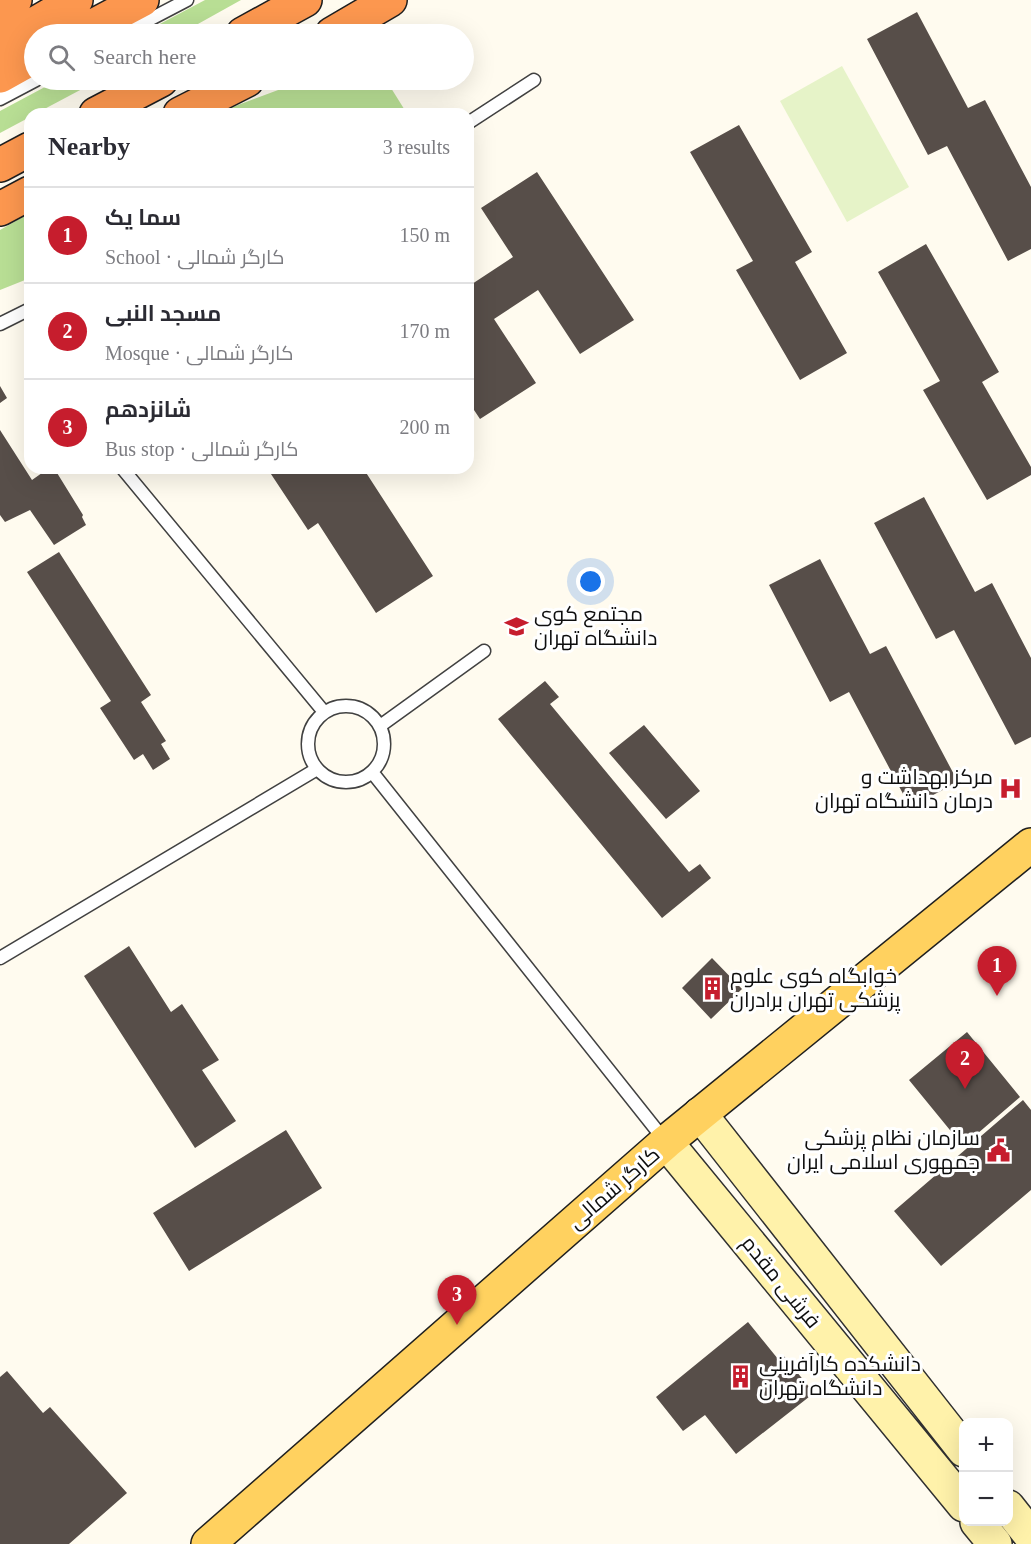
<!DOCTYPE html>
<html lang="en">
<head>
<meta charset="utf-8">
<style>
	body { margin:0; font-family:"Times New Roman",Cairo,serif; background:#f2f2f3; color:#2b2b33 }
	.controls { position:absolute; right:18px; bottom:18px; display:grid; overflow:hidden; border-radius:12px; box-shadow:0 6px 24px #0002 }
	.controls button { width:54px; height:54px; display:grid; place-items:center; padding:0; border:0; border-bottom:2px solid #e1e1e2; background:#fff; color:#2b2b33; font:30px sans-serif }
	.you { position:absolute; left:591px; top:582px; width:21px; height:21px; margin:-15px; border:4px solid #fff; border-radius:50%; background:#1a73e8; box-shadow:0 0 0 9px #1a73e833 }
	.badge { display:grid; place-items:center; width:39px; height:39px; border-radius:50%; background:#c61d2d; color:#fff; font-size:20px; font-weight:700 }
	.pin { position:absolute; translate:-50% -50px; filter:drop-shadow(0 2px 3px #0008) }
	.pin::after { content:''; position:absolute; top:32px; width:21px; height:18px; background:inherit; clip-path:polygon(0 0,100% 0,50% 100%) }
	.list { margin:0; padding:0; list-style:none }
	h2 { display:flex; justify-content:space-between; align-items:center; height:78px; margin:0; padding:0 24px; font-size:26px }
	h2 small { font-size:20px; font-weight:400; color:#7c7c81 }
	.list li { display:grid; grid-template-columns:39px 1fr auto; gap:18px; align-items:center; box-sizing:border-box; height:96px; padding:0 24px; border-top:2px solid #e1e1e2 }
	.list b { display:block; font-size:22px; white-space:nowrap }
	.list p { margin:0; font-size:20px; white-space:nowrap; color:#7c7c81 }
	.list em { font-size:20px; font-style:normal; color:#7c7c81 }
	.icon { flex:none; width:33px; height:33px; fill:none; stroke:currentColor; stroke-width:2; stroke-linecap:round; stroke-linejoin:round }
	.map { position:relative; flex:none; width:1031px; height:1544px; overflow:hidden }
	.search { position:absolute; background:#fff; box-shadow:0 6px 24px #0002; left:24px; top:24px; width:450px; height:66px; display:flex; align-items:center; gap:15px; box-sizing:border-box; padding:0 21px; border-radius:33px; color:#7c7c81; font-size:22px }
	.panel { position:absolute; background:#fff; box-shadow:0 6px 24px #0002; left:24px; top:108px; width:450px; height:366px; border-radius:18px }
	.map>svg:first-child { display:block }
</style>
</head>
<body>
<div class="map">
<svg width="1031" height="1544" viewBox="0 0 1031 1544">
	<rect width="100%" height="100%" fill="#fffbef"/>
	<!-- forest -->
	<path fill="#b8de94" d="M205,0H241L180,34H141Z
		M58,80H99L35,114H30V117L0,133V111Z
		M305,80H386L406,112L403,114H214Z
		M30,213V278L0,290V230Z"/>
	<!-- pitch -->
	<path fill="#e6f3c8" d="M842,66L909,187L847,222L780,101Z"/>
	<!-- building -->
	<path fill="#574e49" d="M917,12L968,108L985,100L1031,187V249L1008,261L947,146L928,155L867,39Z
		M739,125L812,252L795,262L847,353L800,380L736,270L753,261L690,152Z
		M537,172L634,320L580,354L538,290L494,319L536,383L480,419L468,401V278L472,284L513,257L481,208Z
		M926,244L999,372L982,382L1031,467V475L987,500L923,390L940,381L878,272Z
		M0,386L7,398L0,403Z
		M0,430L32,480L49,468H54L83,515L82,517L86,525L54,545L30,510L5,522L0,515Z
		M267,468H340L341,471L346,468H363L433,576L376,613L318,523L308,530Z
		M924,497L975,592L992,583L1031,658V737L1015,745L954,630L936,639L874,523Z
		M59,552L151,695L141,702L166,741L161,744L170,759L153,770L143,754L134,760L100,708L111,701L27,572Z
		M820,559L870,654L886,646L958,782L910,807L849,692L830,702L769,585Z
		M545,681L559,697L550,704L689,872L700,864L711,878L662,918L498,719Z
		M644,725L700,791L666,819L609,753Z
		M129,946L171,1012L182,1004L219,1060L202,1070L236,1121L195,1148L84,976Z
		M712,958L742,989L711,1019L682,988Z
		M967,1032L1020,1097L963,1146L909,1080Z
		M1023,1100L1031,1110V1190L941,1266L894,1211Z
		M286,1130L322,1188L189,1271L153,1213Z
		M748,1322L778,1359L783,1355L814,1393L736,1454L705,1415L683,1431L656,1397Z
		M7,1371L43,1413L50,1407L127,1493L69,1544H0V1377Z"/>
	<g fill="none" stroke-linecap="round" stroke-linejoin="round">
		<defs>
			<path id="lane" d="M122,34L187,0
				M0,99L36,80
				M468,123L534,80
				M0,324L30,309
				M122,468L324,712
				M308 744a38 38 0 1 1 76 0a38 38 0 1 1-76 0Z
				M380,726L484,651
				M372,772L666,1142
				M0,958L317,769"/>
			<path id="secondary" d="M700,1114L964,1450
				M666,1142L964,1505
				M1008,1507L1031,1536
				M977,1522L995,1544"/>
			<path id="primary" d="M208,1544L666,1142L1031,845"/>
			<path id="highway" d="M0,10L15,0
				M78,34L142,0
				M243,34L305,0
				M332,34L390,0
				M0,44L76,0
				M0,76L34,57
				M96,114L161,80
				M180,114L247,80
				M0,165L30,149
				M0,209L30,193"/>
		</defs>
		<!-- lane casing -->
		<use href="#lane" stroke="#414141" stroke-width="15"/>
		<!-- secondary casing -->
		<use href="#secondary" stroke="#303030" stroke-width="36"/>
		<!-- primary casing -->
		<use href="#primary" stroke="#1f1f1f" stroke-width="36"/>
		<!-- highway casing -->
		<use href="#highway" stroke="#1f1f1f" stroke-width="36"/>
		<!-- lane -->
		<use href="#lane" stroke="#fff" stroke-width="12"/>
		<!-- secondary -->
		<use href="#secondary" stroke="#fff2aa" stroke-width="33"/>
		<!-- primary -->
		<use href="#primary" stroke="#ffd15f" stroke-width="33"/>
		<!-- highway -->
		<use href="#highway" stroke="#fc974f" stroke-width="33"/>
	</g>
	<!-- icons -->
	<defs>
		<symbol id="university-bare" viewBox="-9 -9 18 18"><path d="M0-5L7-2L0 1L-7-2ZM-4 1L0 2.5L4 1V4Q0 6-4 4Z" fill="#c61d2d" stroke="#fff" stroke-width="2.5" paint-order="stroke"/></symbol>
		<symbol id="hospital-bare" viewBox="-9 -9 18 18"><path d="M-5-5h3v3.5h4V-5h3V5h-3V1.5h-4V5h-3Z" fill="#c61d2d" stroke="#fff" stroke-width="2.5" paint-order="stroke"/></symbol>
		<symbol id="building-bare" viewBox="-9 -9 18 18"><path d="M-4-6H4V6H1V3H-1V6H-4ZM-2.5-4.3h1.7v1.8h-1.7ZM.8-4.3h1.7v1.8H.8ZM-2.5-1h1.7V.8h-1.7ZM.8-1h1.7V.8H.8Z" fill="#c61d2d" stroke="#fff" stroke-width="2.5" paint-order="stroke"/></symbol>
		<symbol id="civic-bare" viewBox="-9 -9 18 18"><path d="M-.6-6.5H3V-4.5H.6V-3L4-1V1h2V6H-6V1h2V-1L-.6-3ZM-1.2 2.5V6h2.4V2.5Z" fill="#c61d2d" stroke="#fff" stroke-width="2.5" paint-order="stroke"/></symbol>
	</defs>
	<g fill-rule="evenodd">
		<use href="#university-bare" x="500" y="610" width="33" height="33"/>
		<use href="#hospital-bare" x="994" y="772" width="33" height="33"/>
		<use href="#building-bare" x="696" y="972" width="33" height="33"/>
		<use href="#civic-bare" x="982" y="1134" width="33" height="33"/>
		<use href="#building-bare" x="724" y="1360" width="33" height="33"/>
	</g>
	<g text-anchor="middle" stroke-width="6" stroke-linejoin="round" paint-order="stroke">
		<!-- poi labels -->
		<g font-size="21" fill="#0e0e0e" stroke="#fff" text-anchor="start">
			<text x="534" y="621">مجتمع کوی<tspan x="534" dy="24">دانشگاه تهران</tspan></text>
			<text x="993" y="784" text-anchor="end">مرکز بهداشت و<tspan x="993" dy="24">درمان دانشگاه تهران</tspan></text>
			<text x="730" y="983">خوابگاه کوی علوم<tspan x="730" dy="24">پزشکی تهران برادران</tspan></text>
			<text x="980" y="1145" text-anchor="end">سازمان نظام پزشکی<tspan x="980" dy="24">جمهوری اسلامی ایران</tspan></text>
			<text x="759" y="1371">دانشکده کارآفرینی<tspan x="759" dy="24">دانشگاه تهران</tspan></text>
		</g>
		<!-- street labels -->
		<g font-size="21" fill="#0e0e0e" stroke="#fff">
			<text transform="translate(614 1188) rotate(-41)" y="7">کارگر شمالی</text>
			<text transform="translate(781 1282) rotate(51)" y="7">فرشی مقدم</text>
		</g>
	</g>
</svg>
<div class="controls">
<button>+</button>
<button>−</button>
</div>
<div class="you"></div>
<div class="pin badge" style="left:997px;top:996px">1</div>
<div class="pin badge" style="left:965px;top:1089px">2</div>
<div class="pin badge" style="left:457px;top:1325px">3</div>
<div class="search"><svg class="icon" aria-label="search" viewBox="0 0 24 24"><circle cx="10" cy="10" r="6"/><path d="M15 15l6 6"/></svg>Search here</div>
<section class="panel">
<h2>Nearby<small>3 results</small></h2>
<ul class="list">
<li><span class="badge">1</span><div><b>سما یک</b><p>School · کارگر شمالی</p></div><em>150 m</em></li>
<li><span class="badge">2</span><div><b>مسجد النبی</b><p>Mosque · کارگر شمالی</p></div><em>170 m</em></li>
<li><span class="badge">3</span><div><b>شانزدهم</b><p>Bus stop · کارگر شمالی</p></div><em>200 m</em></li>
</ul>
</section>
</div>
</body>
</html>
